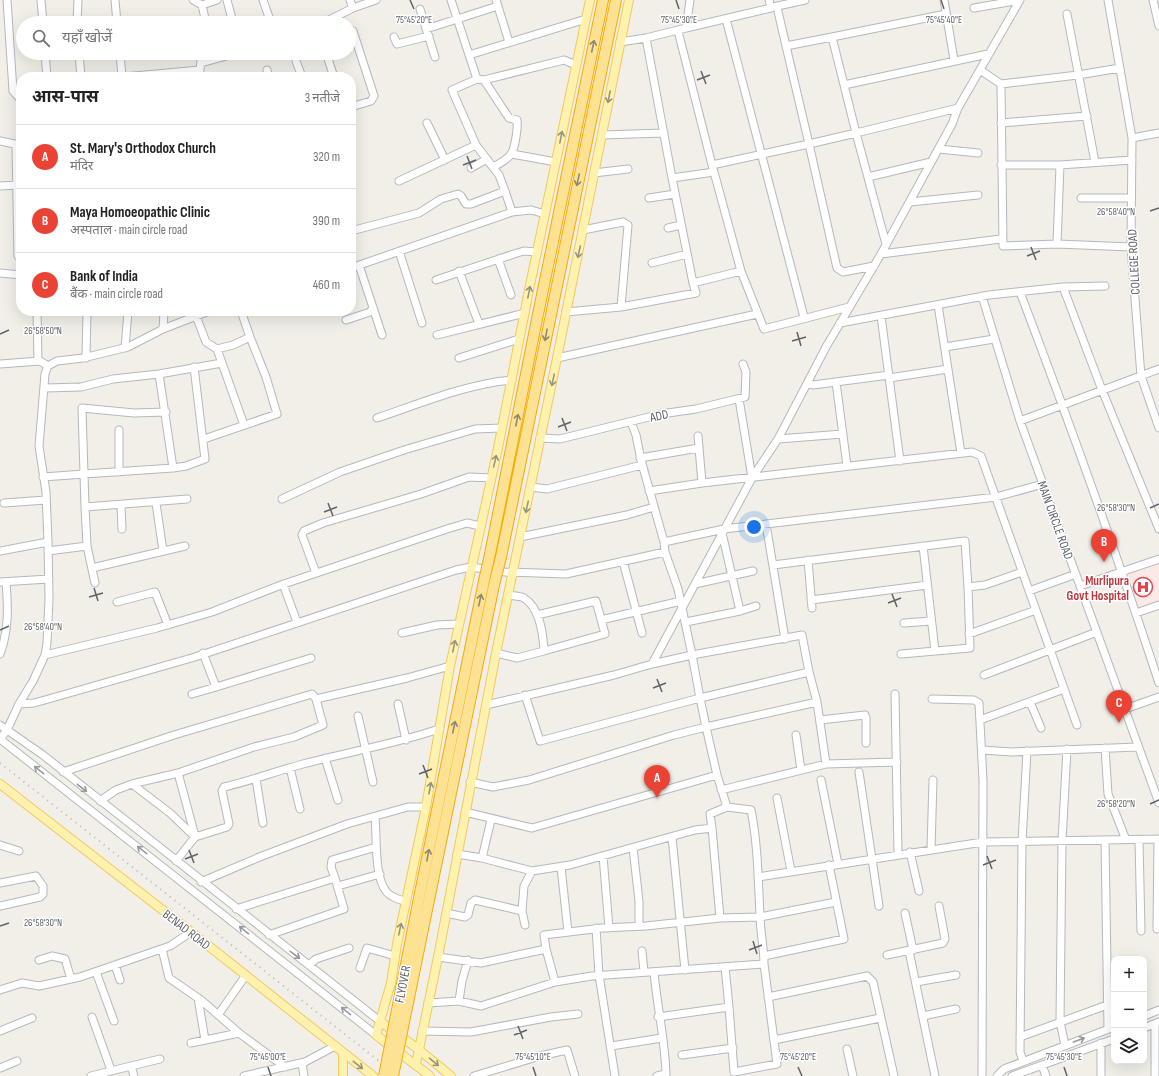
<!DOCTYPE html>
<html lang="hi">
<head>
<meta charset="utf-8">
<style>
	body { margin:0; font-family:"Sofia Sans Condensed","Noto Sans Devanagari",sans-serif; background:#f2f2f2; color:#222 }
	.controls { position:absolute; right:12px; bottom:12px; display:grid; overflow:hidden; border-radius:8px; box-shadow:0 4px 16px #0002 }
	.controls button { width:36px; height:36px; display:grid; place-items:center; padding:0; border:0; border-bottom:1px solid #e0e0e0; background:#fff; color:#222; font:20px sans-serif }
	.you { position:absolute; left:754px; top:527px; width:14px; height:14px; margin:-10px; border:3px solid #fff; border-radius:50%; background:#1a73e8; box-shadow:0 0 0 6px #1a73e833 }
	.badge { display:grid; place-items:center; width:26px; height:26px; border-radius:50%; background:#ea4335; color:#fff; font-size:13px; font-weight:700 }
	.pin { position:absolute; translate:-50% -33px; filter:drop-shadow(0 1px 2px #0008) }
	.pin::after { content:''; position:absolute; top:21px; width:14px; height:12px; background:inherit; clip-path:polygon(0 0,100% 0,50% 100%) }
	.list { margin:0; padding:0; list-style:none }
	h2 { display:flex; justify-content:space-between; align-items:center; height:52px; margin:0; padding:0 16px; font-size:17px }
	h2 small { font-size:13px; font-weight:400; color:#767676 }
	.list li { display:grid; grid-template-columns:26px 1fr auto; gap:12px; align-items:center; box-sizing:border-box; height:64px; padding:0 16px; border-top:1px solid #e0e0e0 }
	.list b { display:block; font-size:15px; white-space:nowrap }
	.list p { margin:0; font-size:13px; white-space:nowrap; color:#767676 }
	.list em { font-size:13px; font-style:normal; color:#767676 }
	.icon { flex:none; width:22px; height:22px; fill:none; stroke:currentColor; stroke-width:2; stroke-linecap:round; stroke-linejoin:round }
	.map { position:relative; flex:none; width:1159px; height:1076px; overflow:hidden }
	.search { position:absolute; background:#fff; box-shadow:0 4px 16px #0002; left:16px; top:16px; width:340px; height:44px; display:flex; align-items:center; gap:10px; box-sizing:border-box; padding:0 14px; border-radius:22px; color:#767676; font-size:15px }
	.panel { position:absolute; background:#fff; box-shadow:0 4px 16px #0002; left:16px; top:72px; width:340px; height:244px; border-radius:16px }
	.map>svg:first-child { display:block }
</style>
</head>
<body>
<div class="map">
<svg width="1159" height="1076" viewBox="0 0 1159 1076">
	<rect width="100%" height="100%" fill="#f1efe8"/>
	<!-- medical -->
	<path fill="#fce8e6" d="M1159,560V602L1137,611L1122,572Z"/>
	<g fill="none" stroke-linecap="round" stroke-linejoin="round">
		<defs>
			<path id="minor" d="M7,0L13,91L21,100
				M41,0L43,23
				M115,0L117,23
				M193,0L202,5L206,23
				M227,0L233,23
				M263,0L271,23
				M350,0L353,8
				M451,0L477,79L484,80L564,60L576,65
				M496,0L509,42
				M944,0L954,60
				M1108,0L1132,138L1131,247L1141,376L1159,428
				M1153,0L1159,26
				M202,5L217,0
				M773,7L805,0
				M777,7L786,46L832,37
				M974,8L1020,0
				M420,9L435,57
				M1067,14L1095,162
				M726,19L804,317
				M77,23L78,0
				M323,23L353,8L376,0
				M686,28L771,8L769,0
				M426,29L498,6
				M678,31L712,165
				M349,33L353,31L374,96L371,101L351,107
				M394,37L397,44L429,36
				M646,38L672,178L693,283
				M620,42L646,38L686,28L690,0
				M786,46L809,144L712,165L714,172L741,271L764,329L849,307
				M45,53L47,77
				M79,53L81,77
				M120,53L122,77
				M326,53L334,77
				M469,55L586,19
				M296,61L302,77
				M201,63L237,53
				M267,70L269,77
				M980,70L1001,84L1078,75L1120,68
				M123,77L200,70
				M199,77L202,53
				M477,79L452,90L476,145L499,175L505,191
				M484,80L509,118L517,120C518,127 515,149 511,154C507,160 499,164 493,167
				M1001,84L1003,246L1057,244L1131,247
				M844,85L832,37L946,14
				M958,108L856,133L844,85L988,54
				M427,123L445,160
				M1001,123L1087,116
				M602,135L664,133
				M1132,138L1159,133
				M0,141L19,145
				M16,144L18,256
				M939,149L978,153
				M512,154L556,162
				M1001,165H1060L1132,160
				M471,168L487,159
				M594,173L628,169
				M868,177L931,162
				M672,178L714,172
				M399,181L476,145
				M0,186L17,185
				M649,198L675,194
				M1081,198H1131
				M910,202L978,195
				M668,228L681,225
				M583,230L623,222L628,225L621,307
				M351,231L419,213L441,199L458,194L461,196L466,204H471L505,191L512,212
				M1057,244L1060,165
				M399,251L422,323
				M881,254L1001,239
				M498,259L511,295
				M652,263L687,254
				M359,265L382,335
				M874,266L843,272L837,268L809,144L856,133L886,244
				M351,268L512,212L531,210L545,214
				M459,271L479,324
				M0,273L21,275
				M436,280L517,253L524,251L537,252
				M1063,287L1105,286
				M1020,292C1069,421 1116,552 1159,683
				M982,296L1020,421L1159,803
				M938,305L961,453
				M37,311L38,361
				M566,312L621,307L696,293L693,283L741,271
				M196,316L206,342L217,349L233,345L250,337L241,311
				M881,316L900,461
				M346,320L370,312L373,308
				M840,323L989,295L1063,287L1102,390L1159,529
				M163,329L164,311
				M437,335L525,313
				M945,347L994,339
				M125,348L128,311
				M217,349L244,425
				M86,358L87,311
				M459,358L519,339
				M557,358L757,314
				M0,364L40,361L48,366
				M159,374L173,468
				M889,378L948,369
				M836,382L847,466
				M808,383L813,385L889,375
				M45,388L81,387L113,379L159,374L222,363
				M739,399L752,478
				M377,418C419,404 469,383 512,380
				M1020,421L1159,369
				M631,422L636,435L641,460L664,542
				M119,430V472
				M540,438L560,439L661,414L696,409L745,397L746,372L743,364
				M204,439L277,414L266,377L250,337
				M778,439L843,434
				M640,458L699,448
				M43,477L84,474L82,408L134,413L166,412
				M702,483L972,452L981,456L1077,725
				M531,487L547,489L642,465
				M649,491L702,483L698,436
				M282,499L340,472L404,450L475,429L502,428
				M4,503L46,500
				M156,503L163,551
				M121,506L122,529
				M85,507L84,474L173,468L186,466L205,459L194,367
				M766,524L785,639
				M520,537L627,515L654,507
				M87,546L85,507L187,499
				M923,546L935,651
				M0,551L48,542
				M48,551L87,546L95,583
				M665,552L678,589L692,655L802,635L809,672
				M808,560L812,608
				M623,561L642,633
				M773,565L965,541L968,587L985,585L1022,572
				M92,568L185,546
				M316,573L302,535L304,531L323,523L421,494L469,477L491,478
				M0,582L49,579
				M283,584L297,622
				M695,584L753,571
				M1080,586L1159,559
				M1029,591L1076,574
				M811,600L927,585
				M117,602L155,592L168,625
				M740,611L756,606
				M1136,613L1159,605
				M537,615L596,601L605,634L544,651
				M601,620L681,601
				M686,622L740,611L722,533
				M904,623L931,621
				M402,633L437,625L459,624
				M969,634L1036,610
				M203,653L216,687L311,658
				M496,653L517,658L544,651C543,633 540,608 524,598C520,596 513,596 508,595
				M0,654C9,630 8,607 6,582
				M901,654L970,648L968,587
				M45,655L157,628L212,612L281,585L447,529L467,523L480,526
				M984,675L1097,632
				M192,694L216,687
				M895,694L898,854
				M525,695L540,741L700,698L692,655L652,664
				M932,699L974,700L979,703L983,781L982,1076
				M1030,702L1041,728
				M19,704L34,703L52,698L195,657L456,570L471,567L505,572L566,574L665,552L664,542L724,529L996,497L1043,484
				M398,704L406,740
				M486,705L614,675L652,664L752,478L778,439L826,347L881,254L952,124L958,108L1020,0
				M1125,709L1159,697
				M358,716L373,782
				M820,720L865,715L866,718V743
				M980,720L1064,689
				M0,725L43,755L381,1022
				M796,735L801,770
				M0,739L7,730L19,704L33,681L45,655L47,643L49,599L48,542L46,492L39,446L45,374L48,366L57,361L83,358L128,347L163,329L209,311
				M0,739L376,1035
				M1105,748L1108,794L1126,840
				M982,750L1012,752L1138,747
				M325,758L338,800
				M290,768L300,809
				M63,772L174,735L312,694L316,699
				M859,772L879,906
				M178,773L195,836
				M256,779L263,823
				M821,780L838,864
				M470,782L493,787L529,780L674,735L706,727L700,698L809,672L817,702L826,764
				M132,784L178,773L254,747L294,737L323,725L316,699L407,678L450,666
				M721,790L826,764L897,762
				M777,798L791,871
				M100,801L116,790L132,784L170,813L195,837
				M727,807L751,810C758,845 758,879 760,915C760,931 764,947 764,964L592,976L555,982L546,949L544,935L602,928L646,926L720,918L760,917L836,902
				M465,812L532,828L717,775L706,727L817,702
				M375,817C377,835 374,877 386,891C389,896 399,900 405,901
				M712,828L720,918
				M672,837L685,970
				M1139,840L1141,931
				M1105,841L1108,1029
				M0,845L19,851
				M633,848L639,901V926
				M931,849L933,780
				M910,852L919,891
				M457,854L482,858L491,820
				M603,856L609,928
				M482,858L532,871L570,865L695,830L712,828L710,814L727,807L717,775
				M176,861L195,837L227,827L229,824L222,791L224,787C251,781 276,771 303,764C348,752 395,744 439,729
				M561,867L568,932
				M758,877L983,842L1159,839
				M335,878L331,867L332,860L376,847
				M201,882L262,856L347,824L408,807H426
				M0,883L36,876L43,886V894L40,897L0,906
				M338,886L380,874
				M236,909L335,878L344,909L269,935
				M522,911L525,925
				M446,913L465,917L468,915L471,903L475,900L522,911L524,886L532,871
				M905,913L913,950
				M596,928L599,975L615,1076
				M1157,929L1158,839
				M162,949L169,978L201,1000L239,1033
				M642,951L644,972
				M909,951L935,1076
				M887,955L943,943L945,939L939,906
				M764,956L844,939L829,865
				M438,957L481,963L546,949
				M39,960L52,956L65,959L71,979
				M115,965L120,980
				M309,965L316,959L349,948
				M360,968L367,948L395,956
				M96,972L114,1021
				M654,972C657,1006 665,1040 666,1074L657,1076
				M916,982L956,975
				M0,990L22,983L39,986L80,977L170,946L191,932
				M768,997L867,976L873,982L894,1076
				M198,998L205,1040
				M459,1001L462,981L468,960
				M428,1003L459,1001L481,1006L555,982
				M729,1007L734,1072L777,1064L764,964
				M218,1015L246,975
				M923,1016L956,1009
				M1144,1016L1159,1010
				M92,1017L111,1070
				M658,1017L729,1007L725,967
				M1155,1024V1076
				M1144,1028L1159,1022
				M0,1031L32,1018
				M422,1031L471,1032L551,1017L578,1014
				M1020,1037L1107,1005
				M774,1040L880,1018
				M191,1043L239,1033L285,1067
				M1101,1043V1076
				M1065,1045L1060,1022L1062,841L1067,749
				M611,1046L662,1038
				M847,1049L853,1076
				M682,1055L733,1048
				M1023,1061L1020,1052L1022,842L1027,751
				M302,1063L304,1076
				M1042,1065L1046,1076
				M131,1066L160,1059
				M0,1068L17,1061
				M91,1076L131,1066L134,1076
				M244,1076L305,1062L335,1046
				M474,1076L540,1056L567,1050L575,1076
				M997,1076L1004,1069L1114,1027
				M1012,1076L1114,1039"/>
			<path id="major" d="M0,784L191,932L373,1076
				M381,1022L418,1049L451,1076
				M416,1064L438,957L496,653L557,358L629,0
				M343,1076V1053
				M430,1076L376,1035L391,983L397,944L426,807L450,666L498,448L530,285L590,0"/>
			<path id="highway" d="M490,554L537,319L603,0
				M501,557L616,0
				M420,893L484,581
				M430,895L494,585"/>
		</defs>
		<!-- minor casing -->
		<use href="#minor" stroke="#b5b8bc" stroke-width="9"/>
		<!-- major casing -->
		<use href="#major" stroke="#f2c960" stroke-width="10"/>
		<!-- highway casing -->
		<use href="#highway" stroke="#f9ab00" stroke-width="12"/>
		<!-- minor -->
		<use href="#minor" stroke="#fff" stroke-width="7"/>
		<!-- major -->
		<use href="#major" stroke="#fff2af" stroke-width="8"/>
		<!-- highway -->
		<use href="#highway" stroke="#fde293" stroke-width="10"/>
		<!-- rail -->
		<path stroke="#b6b7b8" stroke-width="2" stroke-dasharray="1 5" stroke-linecap="butt" d="M0,763L398,1076"/>
		<defs>
			<path id="highway-bridge" d="M484,581L490,554
				M494,585L501,557
				M384,1076L420,893
				M393,1076L430,895"/>
		</defs>
		<!-- highway-bridge casing -->
		<use href="#highway-bridge" stroke="#f9ab00" stroke-width="12" stroke-linecap="butt"/>
		<!-- highway-bridge -->
		<use href="#highway-bridge" stroke="#fde293" stroke-width="10"/>
	</g>
	<!-- one-way arrows -->
	<defs><path id="oneway-shaft" d="M-6 0H5M1.5-3L5.5 0L1.5 3" fill="none" stroke-width="1.6" stroke-linecap="round" stroke-linejoin="round"/></defs>
	<g stroke="#8e8975">
		<use href="#oneway-shaft" transform="translate(593 46) rotate(-78)"/>
		<use href="#oneway-shaft" transform="translate(578 180) rotate(102)"/>
		<use href="#oneway-shaft" transform="translate(546 335) rotate(101)"/>
		<use href="#oneway-shaft" transform="translate(517 420) rotate(-79)"/>
		<use href="#oneway-shaft" transform="translate(480 600) rotate(-78)"/>
		<use href="#oneway-shaft" transform="translate(454 727) rotate(-78)"/>
		<use href="#oneway-shaft" transform="translate(428 855) rotate(-79)"/>
	</g>
	<g stroke="#979581">
		<use href="#oneway-shaft" transform="translate(609 97) rotate(101)"/>
		<use href="#oneway-shaft" transform="translate(561 137) rotate(-79)"/>
		<use href="#oneway-shaft" transform="translate(579 252) rotate(102)"/>
		<use href="#oneway-shaft" transform="translate(529 292) rotate(-79)"/>
		<use href="#oneway-shaft" transform="translate(553 380) rotate(102)"/>
		<use href="#oneway-shaft" transform="translate(495 461) rotate(-77)"/>
		<use href="#oneway-shaft" transform="translate(527 507) rotate(102)"/>
		<use href="#oneway-shaft" transform="translate(454 646) rotate(-78)"/>
		<use href="#oneway-shaft" transform="translate(430 788) rotate(-80)"/>
		<use href="#oneway-shaft" transform="translate(400 929) rotate(-78)"/>
		<use href="#oneway-shaft" transform="translate(434 1062) rotate(40)"/>
		<use href="#oneway-shaft" transform="translate(358 1065) rotate(38)"/>
	</g>
	<g stroke="#979a9d">
		<use href="#oneway-shaft" transform="translate(39 770) rotate(-142)"/>
		<use href="#oneway-shaft" transform="translate(82 788) rotate(37)"/>
		<use href="#oneway-shaft" transform="translate(142 850) rotate(-142)"/>
		<use href="#oneway-shaft" transform="translate(244 930) rotate(-141)"/>
		<use href="#oneway-shaft" transform="translate(295 955) rotate(37)"/>
		<use href="#oneway-shaft" transform="translate(346 1011) rotate(-141)"/>
		<use href="#oneway-shaft" transform="translate(1079 1040) rotate(-20)"/>
	</g>
	<!-- ticks -->
	<path fill="none" stroke="#5f6368" stroke-width="1.5" d="M410,0L414,9M676,0L679,9M941,0L944,9M701,71L706,84M697,80L710,75M467,156L472,169M463,165L476,160M1150,211L1159,208M1031,247L1036,260M1027,256L1040,251M797,332L801,346M0,334L9,330M792,341L806,337M562,418L567,431M558,427L571,422M328,503L333,516M1150,508L1159,504M324,512L337,507M94,588L98,601M892,594L897,607M89,597L103,593M888,603L901,598M0,630L9,626M657,679L662,692M653,688L666,683M423,765L428,778M419,774L432,769M1150,804L1159,800M189,850L194,863M987,856L992,869M185,859L198,854M983,865L996,860M0,926L9,923M753,941L757,954M749,950L762,945M518,1026L523,1039M514,1035L527,1030M268,1067L271,1076M533,1067L536,1076M798,1067L802,1076M1064,1067L1067,1076"/>
	<!-- icons -->
	<defs>
		<symbol id="hospital-ring" viewBox="-11 -11 22 22"><circle r="9.5" fill="#fff" stroke="#e0444e" stroke-width="1.5"/><path d="M-5-5h3v3.5h4V-5h3V5h-3V1.5h-4V5h-3Z" fill="#e0444e"/></symbol>
	</defs>
	<g fill-rule="evenodd">
		<use href="#hospital-ring" x="1132" y="576" width="22" height="22"/>
	</g>
	<g text-anchor="middle" stroke-width="3" stroke-linejoin="round" paint-order="stroke">
		<!-- street labels -->
		<g font-size="13" fill="#5f6368" stroke="#fff">
			<text transform="translate(1133 262) rotate(-93)" y="5">COLLEGE ROAD</text>
			<text transform="translate(659 415) rotate(-12)" y="5">ADD</text>
			<text transform="translate(1056 520) rotate(70)" y="5">MAIN CIRCLE ROAD</text>
			<text transform="translate(187 929) rotate(38)" y="5">BENAD ROAD</text>
			<text transform="translate(402 984) rotate(-79)" y="5">FLYOVER</text>
		</g>
		<!-- health labels -->
		<g font-size="13" font-weight="bold" fill="#be3a42" stroke="#fff" text-anchor="end">
			<text x="1129" y="585">Murlipura<tspan x="1129" dy="15">Govt Hospital</tspan></text>
		</g>
	</g>
	<g font-size="10" text-anchor="middle" fill="#5f6368" stroke="#fff" stroke-width="3" stroke-linejoin="round" paint-order="stroke">
		<text x="414" y="23">75°45'20"E</text>
		<text x="679" y="23">75°45'30"E</text>
		<text x="944" y="23">75°45'40"E</text>
		<text x="1116" y="215">26°58'40"N</text>
		<text x="43" y="334">26°58'50"N</text>
		<text x="1116" y="511">26°58'30"N</text>
		<text x="43" y="630">26°58'40"N</text>
		<text x="1116" y="807">26°58'20"N</text>
		<text x="43" y="926">26°58'30"N</text>
		<text x="268" y="1060">75°45'00"E</text>
		<text x="533" y="1060">75°45'10"E</text>
		<text x="798" y="1060">75°45'20"E</text>
		<text x="1064" y="1060">75°45'30"E</text>
	</g>
</svg>
<div class="controls">
<button>+</button>
<button>−</button>
<button><svg class="icon" aria-label="layers" viewBox="0 0 24 24"><path d="M12 4l9 5-9 5-9-5zM3 14l9 5 9-5"/></svg></button>
</div>
<div class="you"></div>
<div class="pin badge" style="left:657px;top:798px">A</div>
<div class="pin badge" style="left:1104px;top:562px">B</div>
<div class="pin badge" style="left:1119px;top:723px">C</div>
<div class="search"><svg class="icon" aria-label="search" viewBox="0 0 24 24"><circle cx="10" cy="10" r="6"/><path d="M15 15l6 6"/></svg>यहाँ खोजें</div>
<section class="panel">
<h2>आस-पास<small>3 नतीजे</small></h2>
<ul class="list">
<li><span class="badge">A</span><div><b>St. Mary's Orthodox Church</b><p>मंदिर</p></div><em>320 m</em></li>
<li><span class="badge">B</span><div><b>Maya Homoeopathic Clinic</b><p>अस्पताल · main circle road</p></div><em>390 m</em></li>
<li><span class="badge">C</span><div><b>Bank of India</b><p>बैंक · main circle road</p></div><em>460 m</em></li>
</ul>
</section>
</div>
</body>
</html>
